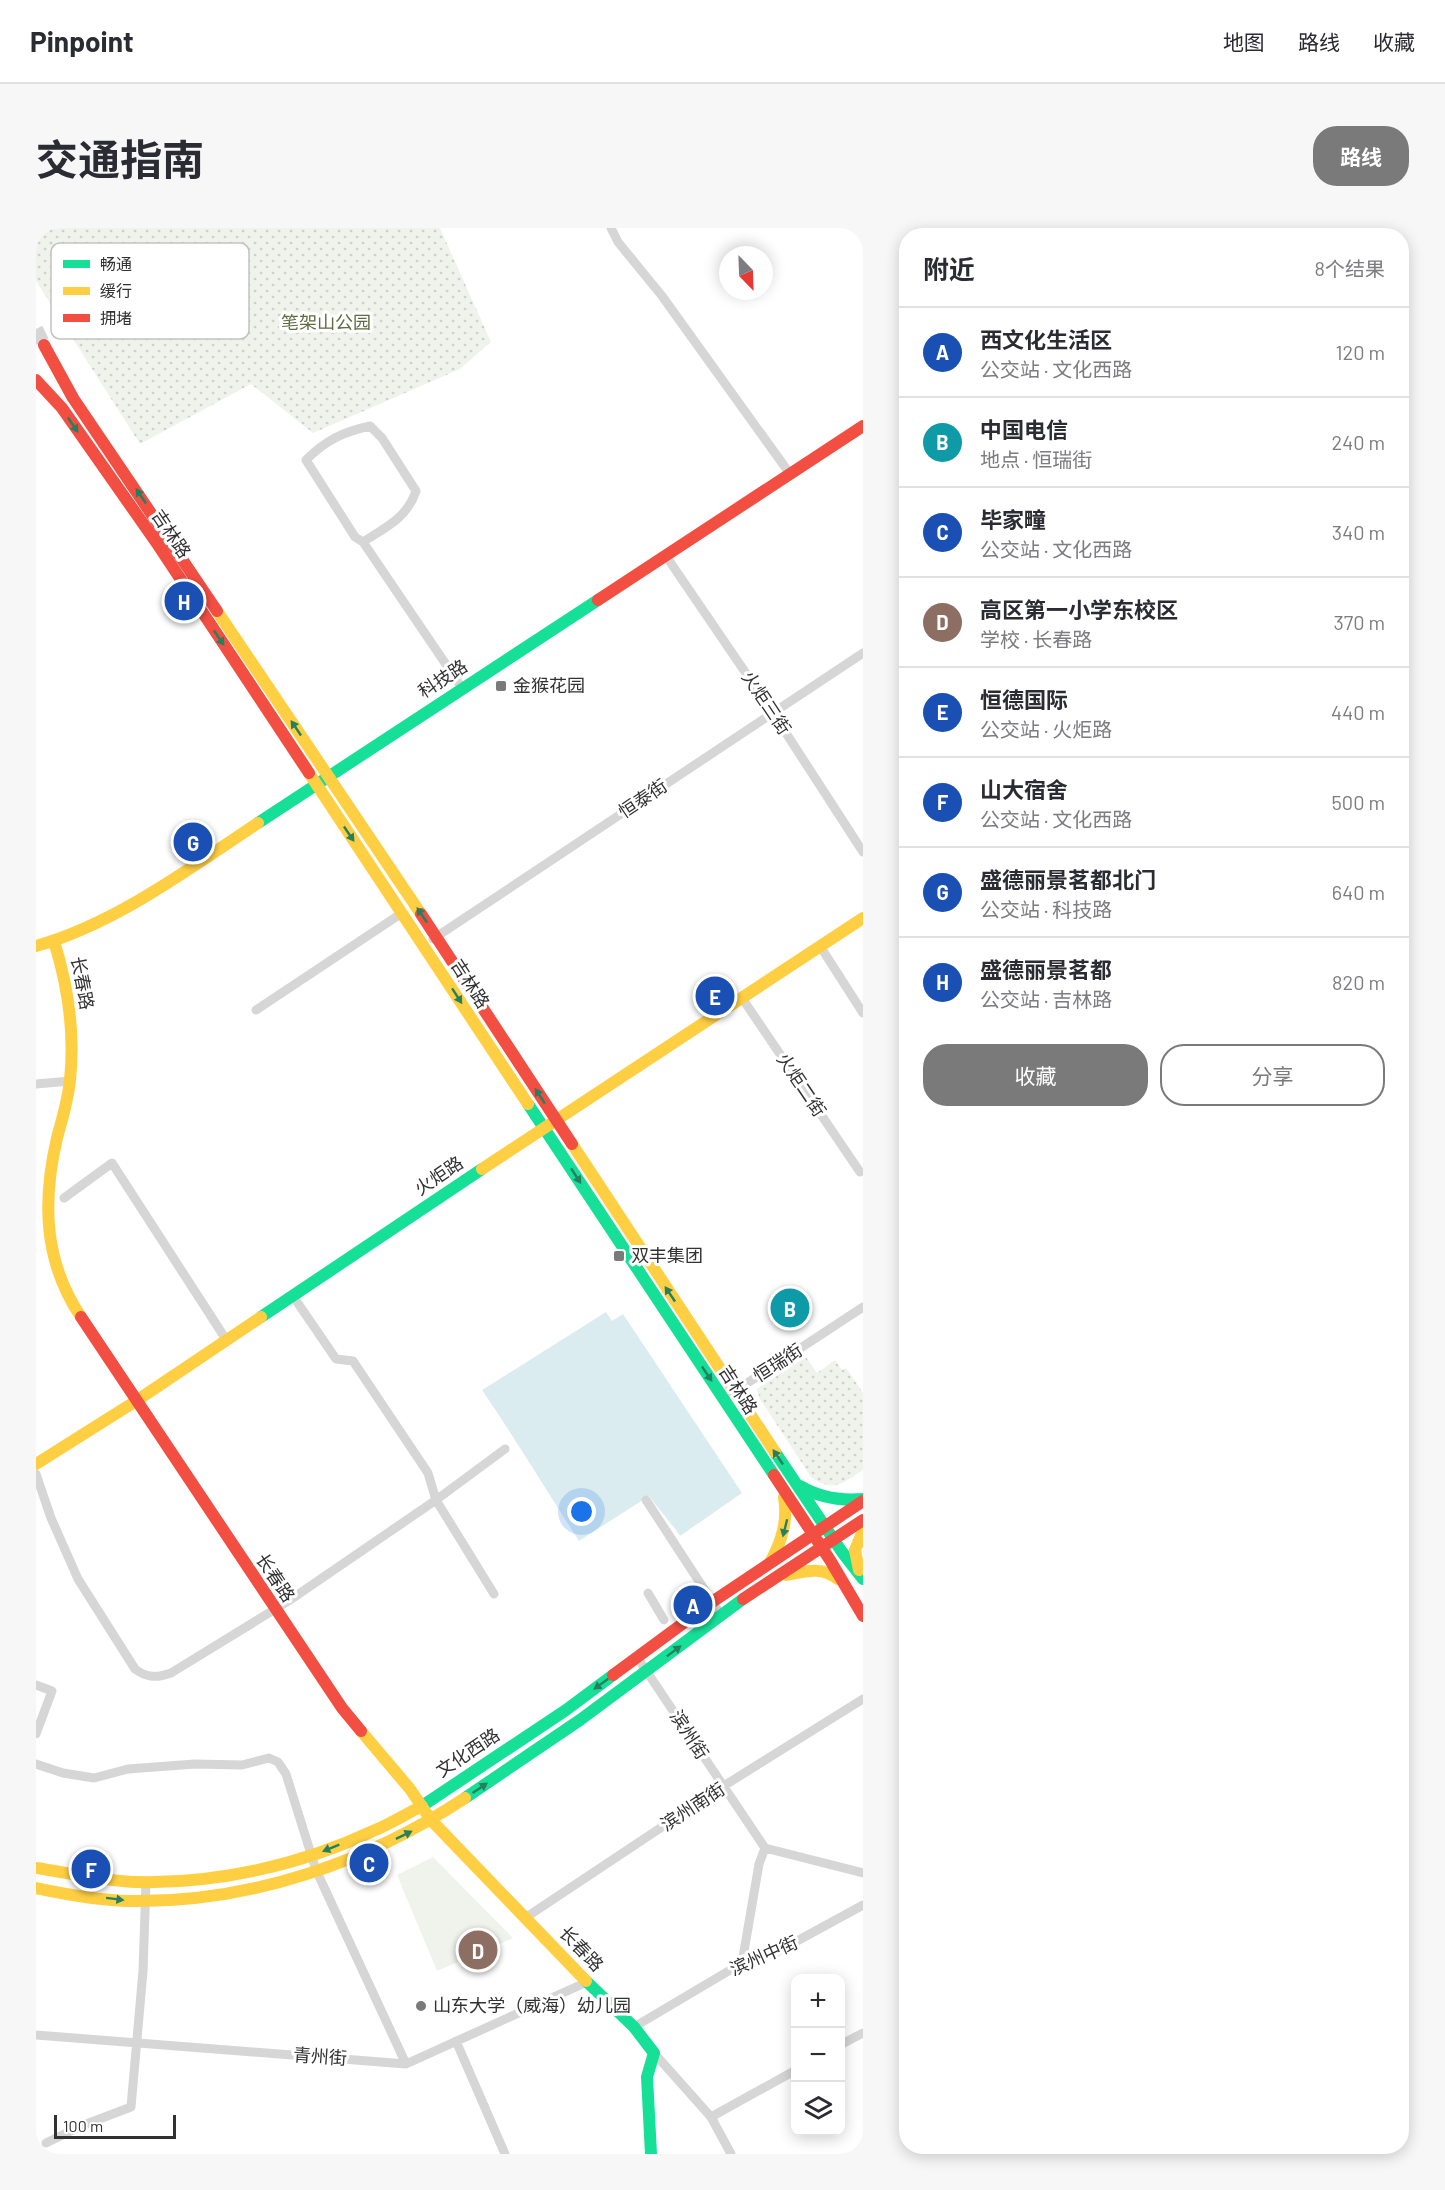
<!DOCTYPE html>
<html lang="zh">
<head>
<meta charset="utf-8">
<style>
	body { margin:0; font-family:Barlow,"Noto Sans SC",sans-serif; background:#f7f7f7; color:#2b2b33 }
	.controls { position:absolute; right:18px; bottom:18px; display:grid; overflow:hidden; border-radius:12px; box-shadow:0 3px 15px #0003 }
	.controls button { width:54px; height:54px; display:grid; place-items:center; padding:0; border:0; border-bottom:2px solid #e1e1e2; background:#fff; color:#2b2b33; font:30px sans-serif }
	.compass { position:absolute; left:683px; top:18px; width:54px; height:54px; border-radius:50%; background:#fff; box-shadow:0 3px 15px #0003; rotate:157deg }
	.scale { position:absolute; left:18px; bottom:15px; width:122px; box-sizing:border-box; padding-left:6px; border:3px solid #323232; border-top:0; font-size:16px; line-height:21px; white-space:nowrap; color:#323232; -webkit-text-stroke:4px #fff; paint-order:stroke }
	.you { position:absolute; left:546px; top:1284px; width:21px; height:21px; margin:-15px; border:4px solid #fff; border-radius:50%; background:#1a73e8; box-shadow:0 0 0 9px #1a73e833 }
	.badge { display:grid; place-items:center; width:39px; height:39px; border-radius:50%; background:#7a7a7a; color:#fff; font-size:20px; font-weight:700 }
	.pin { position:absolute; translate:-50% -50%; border:3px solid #fff; box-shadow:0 2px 6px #0006 }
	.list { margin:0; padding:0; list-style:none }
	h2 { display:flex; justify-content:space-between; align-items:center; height:78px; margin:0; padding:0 24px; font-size:26px }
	h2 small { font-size:20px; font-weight:400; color:#7c7c81 }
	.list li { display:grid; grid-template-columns:39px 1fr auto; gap:18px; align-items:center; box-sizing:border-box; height:90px; padding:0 24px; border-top:2px solid #e1e1e2 }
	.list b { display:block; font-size:22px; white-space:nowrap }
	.list p { margin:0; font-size:20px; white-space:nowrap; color:#7c7c81 }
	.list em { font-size:20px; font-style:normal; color:#7c7c81 }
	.actions { display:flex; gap:12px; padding:18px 24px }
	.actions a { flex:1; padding:14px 0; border:2px solid #7a7a7a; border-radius:24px; text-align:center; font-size:21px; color:#7a7a7a }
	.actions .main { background:#7a7a7a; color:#fff }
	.icon { flex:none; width:33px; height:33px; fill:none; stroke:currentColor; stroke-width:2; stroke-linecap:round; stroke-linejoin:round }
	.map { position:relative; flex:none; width:827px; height:1926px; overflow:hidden; border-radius:24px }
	header { display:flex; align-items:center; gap:36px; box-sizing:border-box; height:84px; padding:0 30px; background:#fff; border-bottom:2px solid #e1e1e2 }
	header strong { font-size:28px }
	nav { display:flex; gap:33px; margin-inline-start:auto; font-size:21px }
	.intro { display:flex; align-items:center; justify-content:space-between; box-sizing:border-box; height:144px; padding:0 36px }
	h1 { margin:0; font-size:42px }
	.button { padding:15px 27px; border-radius:24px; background:#7a7a7a; color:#fff; font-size:21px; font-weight:700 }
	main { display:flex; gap:36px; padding:0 36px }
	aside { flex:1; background:#fff; border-radius:24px; box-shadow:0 3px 15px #0003 }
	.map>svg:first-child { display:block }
</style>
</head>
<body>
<header>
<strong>Pinpoint</strong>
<nav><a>地图</a><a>路线</a><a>收藏</a></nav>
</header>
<div class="intro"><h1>交通指南</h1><a class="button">路线</a></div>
<main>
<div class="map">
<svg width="827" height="1926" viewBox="0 0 827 1926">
	<defs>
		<pattern id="park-dots" width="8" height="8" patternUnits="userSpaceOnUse" patternTransform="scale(1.5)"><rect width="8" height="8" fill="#f0f3ec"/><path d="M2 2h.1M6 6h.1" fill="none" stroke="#ced1cb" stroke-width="1.8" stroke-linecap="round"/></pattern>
	</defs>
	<rect width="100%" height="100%" fill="#fff"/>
	<!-- park -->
	<path fill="url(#park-dots)" d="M0,0H404L455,114L424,141L277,205L215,156L104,216L0,53Z
		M770,1129L781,1145L799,1132L806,1142L810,1140L827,1165V1242C808,1255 796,1265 775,1249L724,1171L721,1161Z"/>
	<!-- garden -->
	<path fill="#f0f3ec" d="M397,1629L477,1710L401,1743L361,1647Z"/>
	<!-- water -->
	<path fill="#dbecf1" d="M570,1084L576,1093L587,1086L706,1265L644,1308C634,1293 623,1282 613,1268L543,1313C511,1263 480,1212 446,1162Z"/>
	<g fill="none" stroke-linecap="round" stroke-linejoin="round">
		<!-- canal -->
		<path stroke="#dbecf1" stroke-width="8" d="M0,1925L8,1926"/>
		<!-- primary-tunnel -->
		<path stroke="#d6d6d6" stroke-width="14" stroke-dasharray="14 7" stroke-linecap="butt" d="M0,101L8,117"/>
		<!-- street -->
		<path stroke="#d6d6d6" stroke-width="9" d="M575,0L582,14L626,68L754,246
			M327,314C350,299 371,290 380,263L346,210L334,198C307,204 290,212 270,232L319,309L327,314L426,460
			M630,328L737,485L827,624
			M397,711L827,425
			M784,718L827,785
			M706,770L824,944
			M220,782L366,685
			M0,856L34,853
			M28,970L76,935L191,1113
			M257,1068L300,1131L317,1133L392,1245L400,1272L458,1366
			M696,1165L827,1079
			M0,1246L15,1290L42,1351L99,1441C111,1450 121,1450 135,1445L254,1372L400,1272L469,1221
			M610,1272L685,1387
			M612,1365L628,1392
			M601,1429L729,1620L827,1645
			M0,1457L16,1463L0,1506
			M0,1536L27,1545L58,1550L92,1541L159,1536L206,1537L233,1530L242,1534L250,1546L280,1642L370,1836
			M489,1690L686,1559L827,1471
			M706,1735L723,1636L729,1620
			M598,1799L706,1735L739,1725L827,1677
			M0,1807L370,1836L551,1754
			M420,1813L469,1926
			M804,1817L827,1805
			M618,1825L675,1889L695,1926
			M675,1889L760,1842
			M10,1915L45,1898L95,1879L107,1743L110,1654"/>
		<!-- fast -->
		<path stroke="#16e098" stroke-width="12" d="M222,595L562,372
			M492,876L738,1247
			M225,1089L446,941
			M739,1224L806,1324L827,1351
			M764,1258C784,1270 804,1273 827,1271
			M429,1570L544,1492L707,1371
			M386,1578L530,1482L577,1447
			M550,1753L598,1799L618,1825L611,1849L615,1926"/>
		<!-- slow -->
		<path stroke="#ffcf43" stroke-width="12" d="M181,383L385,686
			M273,545L492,876
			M18,713C32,758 39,805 34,852C32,873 26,891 21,910C6,974 8,1034 45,1089
			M0,718C79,696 154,640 222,595
			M536,916L739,1224
			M446,941L827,690
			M0,1236L100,1173L225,1089
			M735,1333C746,1312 752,1293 748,1269
			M823,1342L819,1322L827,1303
			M751,1347C770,1343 786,1338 802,1351
			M325,1503L374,1561L395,1592L550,1753
			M0,1640C33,1645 67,1653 100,1654C180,1656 265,1637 337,1603C354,1596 370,1586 386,1578
			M0,1660C33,1667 66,1673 99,1673C216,1674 332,1634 429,1570"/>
		<!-- jam -->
		<path stroke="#f24e42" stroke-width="12" d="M8,117L37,170L181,383
			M0,152L26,180L120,314L273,545
			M562,372L827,198
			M385,686L536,916
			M45,1089L306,1480L325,1503
			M738,1247L794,1332L827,1388
			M707,1371L827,1292
			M577,1447L676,1374L827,1273"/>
	</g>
	<!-- one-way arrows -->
	<defs><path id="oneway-solid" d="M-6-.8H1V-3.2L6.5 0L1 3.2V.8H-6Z" transform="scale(1.5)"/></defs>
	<g fill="#258060">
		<use href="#oneway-solid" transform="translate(37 197) rotate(56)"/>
		<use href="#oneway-solid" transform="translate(105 268) rotate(-124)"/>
		<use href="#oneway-solid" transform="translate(183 410) rotate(56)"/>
		<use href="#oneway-solid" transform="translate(260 500) rotate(-124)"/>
		<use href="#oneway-solid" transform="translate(313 606) rotate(56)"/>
		<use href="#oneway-solid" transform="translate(386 687) rotate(-124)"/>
		<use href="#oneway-solid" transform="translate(421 768) rotate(57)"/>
		<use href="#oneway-solid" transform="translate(504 868) rotate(-123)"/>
		<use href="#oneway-solid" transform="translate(540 948) rotate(57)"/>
		<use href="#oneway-solid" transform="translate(634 1066) rotate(-124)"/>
		<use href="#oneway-solid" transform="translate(671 1146) rotate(56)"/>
		<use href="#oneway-solid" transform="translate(742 1229) rotate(-124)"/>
		<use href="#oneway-solid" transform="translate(749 1300) rotate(104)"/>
		<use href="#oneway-solid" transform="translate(638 1423) rotate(-37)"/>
		<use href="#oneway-solid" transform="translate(565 1456) rotate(144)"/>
		<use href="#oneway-solid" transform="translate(444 1560) rotate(-34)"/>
		<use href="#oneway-solid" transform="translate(368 1607) rotate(-26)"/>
		<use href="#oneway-solid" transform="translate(295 1620) rotate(158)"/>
		<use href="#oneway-solid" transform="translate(79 1671) rotate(7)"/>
	</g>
	<!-- markers -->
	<g fill="#7a7a7a" stroke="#fff" stroke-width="2">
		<rect x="459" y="452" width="12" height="12" rx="3"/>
		<rect x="577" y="1022" width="12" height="12" rx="3"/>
		<circle cx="385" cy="1778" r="6"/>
	</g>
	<g text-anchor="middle" stroke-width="6" stroke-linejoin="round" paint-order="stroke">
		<!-- park labels -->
		<g font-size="18" fill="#5d6e40" stroke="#fff">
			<text x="290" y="101">笔架山公园</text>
		</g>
		<!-- street labels -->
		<g font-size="18" fill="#323232" stroke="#fff">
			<text transform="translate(135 306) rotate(56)" y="6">吉林路</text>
			<text transform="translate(407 451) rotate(-33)" y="6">科技路</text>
			<text transform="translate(730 475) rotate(56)" y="6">火炬三街</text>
			<text transform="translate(607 571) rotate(-34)" y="6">恒泰街</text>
			<text transform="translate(46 755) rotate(79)" y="6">长春路</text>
			<text transform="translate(434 756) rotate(57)" y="6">吉林路</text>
			<text transform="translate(765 857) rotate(56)" y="6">火炬二街</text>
			<text transform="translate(403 948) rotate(-34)" y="6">火炬路</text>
			<text transform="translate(742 1135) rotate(-33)" y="6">恒瑞街</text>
			<text transform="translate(702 1162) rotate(57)" y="6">吉林路</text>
			<text transform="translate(239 1350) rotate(56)" y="6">长春路</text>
			<text transform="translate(653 1507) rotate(57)" y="6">滨州街</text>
			<text transform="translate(432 1525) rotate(-34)" y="6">文化西路</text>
			<text transform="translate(657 1579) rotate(-33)" y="6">滨州南街</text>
			<text transform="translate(545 1721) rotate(46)" y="6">长春路</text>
			<text transform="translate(728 1728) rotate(-24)" y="6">滨州中街</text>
			<text transform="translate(284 1829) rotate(4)" y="6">青州街</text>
		</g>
		<!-- poi labels -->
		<g font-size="18" fill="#323232" stroke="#fff" text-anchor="start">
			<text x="477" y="464">金猴花园</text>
			<text x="595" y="1034">双丰集团</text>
			<text x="397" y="1784">山东大学（威海）幼儿园</text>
		</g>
	</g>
	<!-- legend -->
	<rect x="15" y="15" width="198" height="96" rx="9" fill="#fff" stroke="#c2c2c2" stroke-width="1.5"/>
	<rect x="27" y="32" width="27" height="8" fill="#16e098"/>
	<rect x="27" y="59" width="27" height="8" fill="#ffcf43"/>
	<rect x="27" y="86" width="27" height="8" fill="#f24e42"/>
	<g font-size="16" fill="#323232">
		<text x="64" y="42">畅通</text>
		<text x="64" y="69">缓行</text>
		<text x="64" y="96">拥堵</text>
	</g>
</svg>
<div class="controls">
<button>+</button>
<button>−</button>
<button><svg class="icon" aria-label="layers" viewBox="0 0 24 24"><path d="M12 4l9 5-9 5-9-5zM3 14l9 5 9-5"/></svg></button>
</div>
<svg class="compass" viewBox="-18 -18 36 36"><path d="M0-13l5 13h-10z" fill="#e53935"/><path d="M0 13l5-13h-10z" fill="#7c7c81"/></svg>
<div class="scale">100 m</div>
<div class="you"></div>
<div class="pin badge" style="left:657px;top:1377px;background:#1a4fb4">A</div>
<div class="pin badge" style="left:754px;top:1080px;background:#0f9aa8">B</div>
<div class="pin badge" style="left:333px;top:1635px;background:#1a4fb4">C</div>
<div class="pin badge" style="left:442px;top:1722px;background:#8d6e63">D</div>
<div class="pin badge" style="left:679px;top:768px;background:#1a4fb4">E</div>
<div class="pin badge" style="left:55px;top:1641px;background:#1a4fb4">F</div>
<div class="pin badge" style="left:157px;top:614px;background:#1a4fb4">G</div>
<div class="pin badge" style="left:148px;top:373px;background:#1a4fb4">H</div>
</div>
<aside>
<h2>附近<small>8个结果</small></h2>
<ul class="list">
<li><span class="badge" style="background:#1a4fb4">A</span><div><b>西文化生活区</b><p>公交站 · 文化西路</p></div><em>120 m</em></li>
<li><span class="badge" style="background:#0f9aa8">B</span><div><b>中国电信</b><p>地点 · 恒瑞街</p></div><em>240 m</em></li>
<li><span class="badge" style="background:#1a4fb4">C</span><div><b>毕家疃</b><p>公交站 · 文化西路</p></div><em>340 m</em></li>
<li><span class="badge" style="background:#8d6e63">D</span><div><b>高区第一小学东校区</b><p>学校 · 长春路</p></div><em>370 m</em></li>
<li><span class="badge" style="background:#1a4fb4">E</span><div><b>恒德国际</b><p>公交站 · 火炬路</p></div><em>440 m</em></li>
<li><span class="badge" style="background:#1a4fb4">F</span><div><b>山大宿舍</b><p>公交站 · 文化西路</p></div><em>500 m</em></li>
<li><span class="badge" style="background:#1a4fb4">G</span><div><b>盛德丽景茗都北门</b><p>公交站 · 科技路</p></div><em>640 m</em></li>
<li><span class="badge" style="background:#1a4fb4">H</span><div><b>盛德丽景茗都</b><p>公交站 · 吉林路</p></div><em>820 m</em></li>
</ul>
<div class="actions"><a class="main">收藏</a><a>分享</a></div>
</aside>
</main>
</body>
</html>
